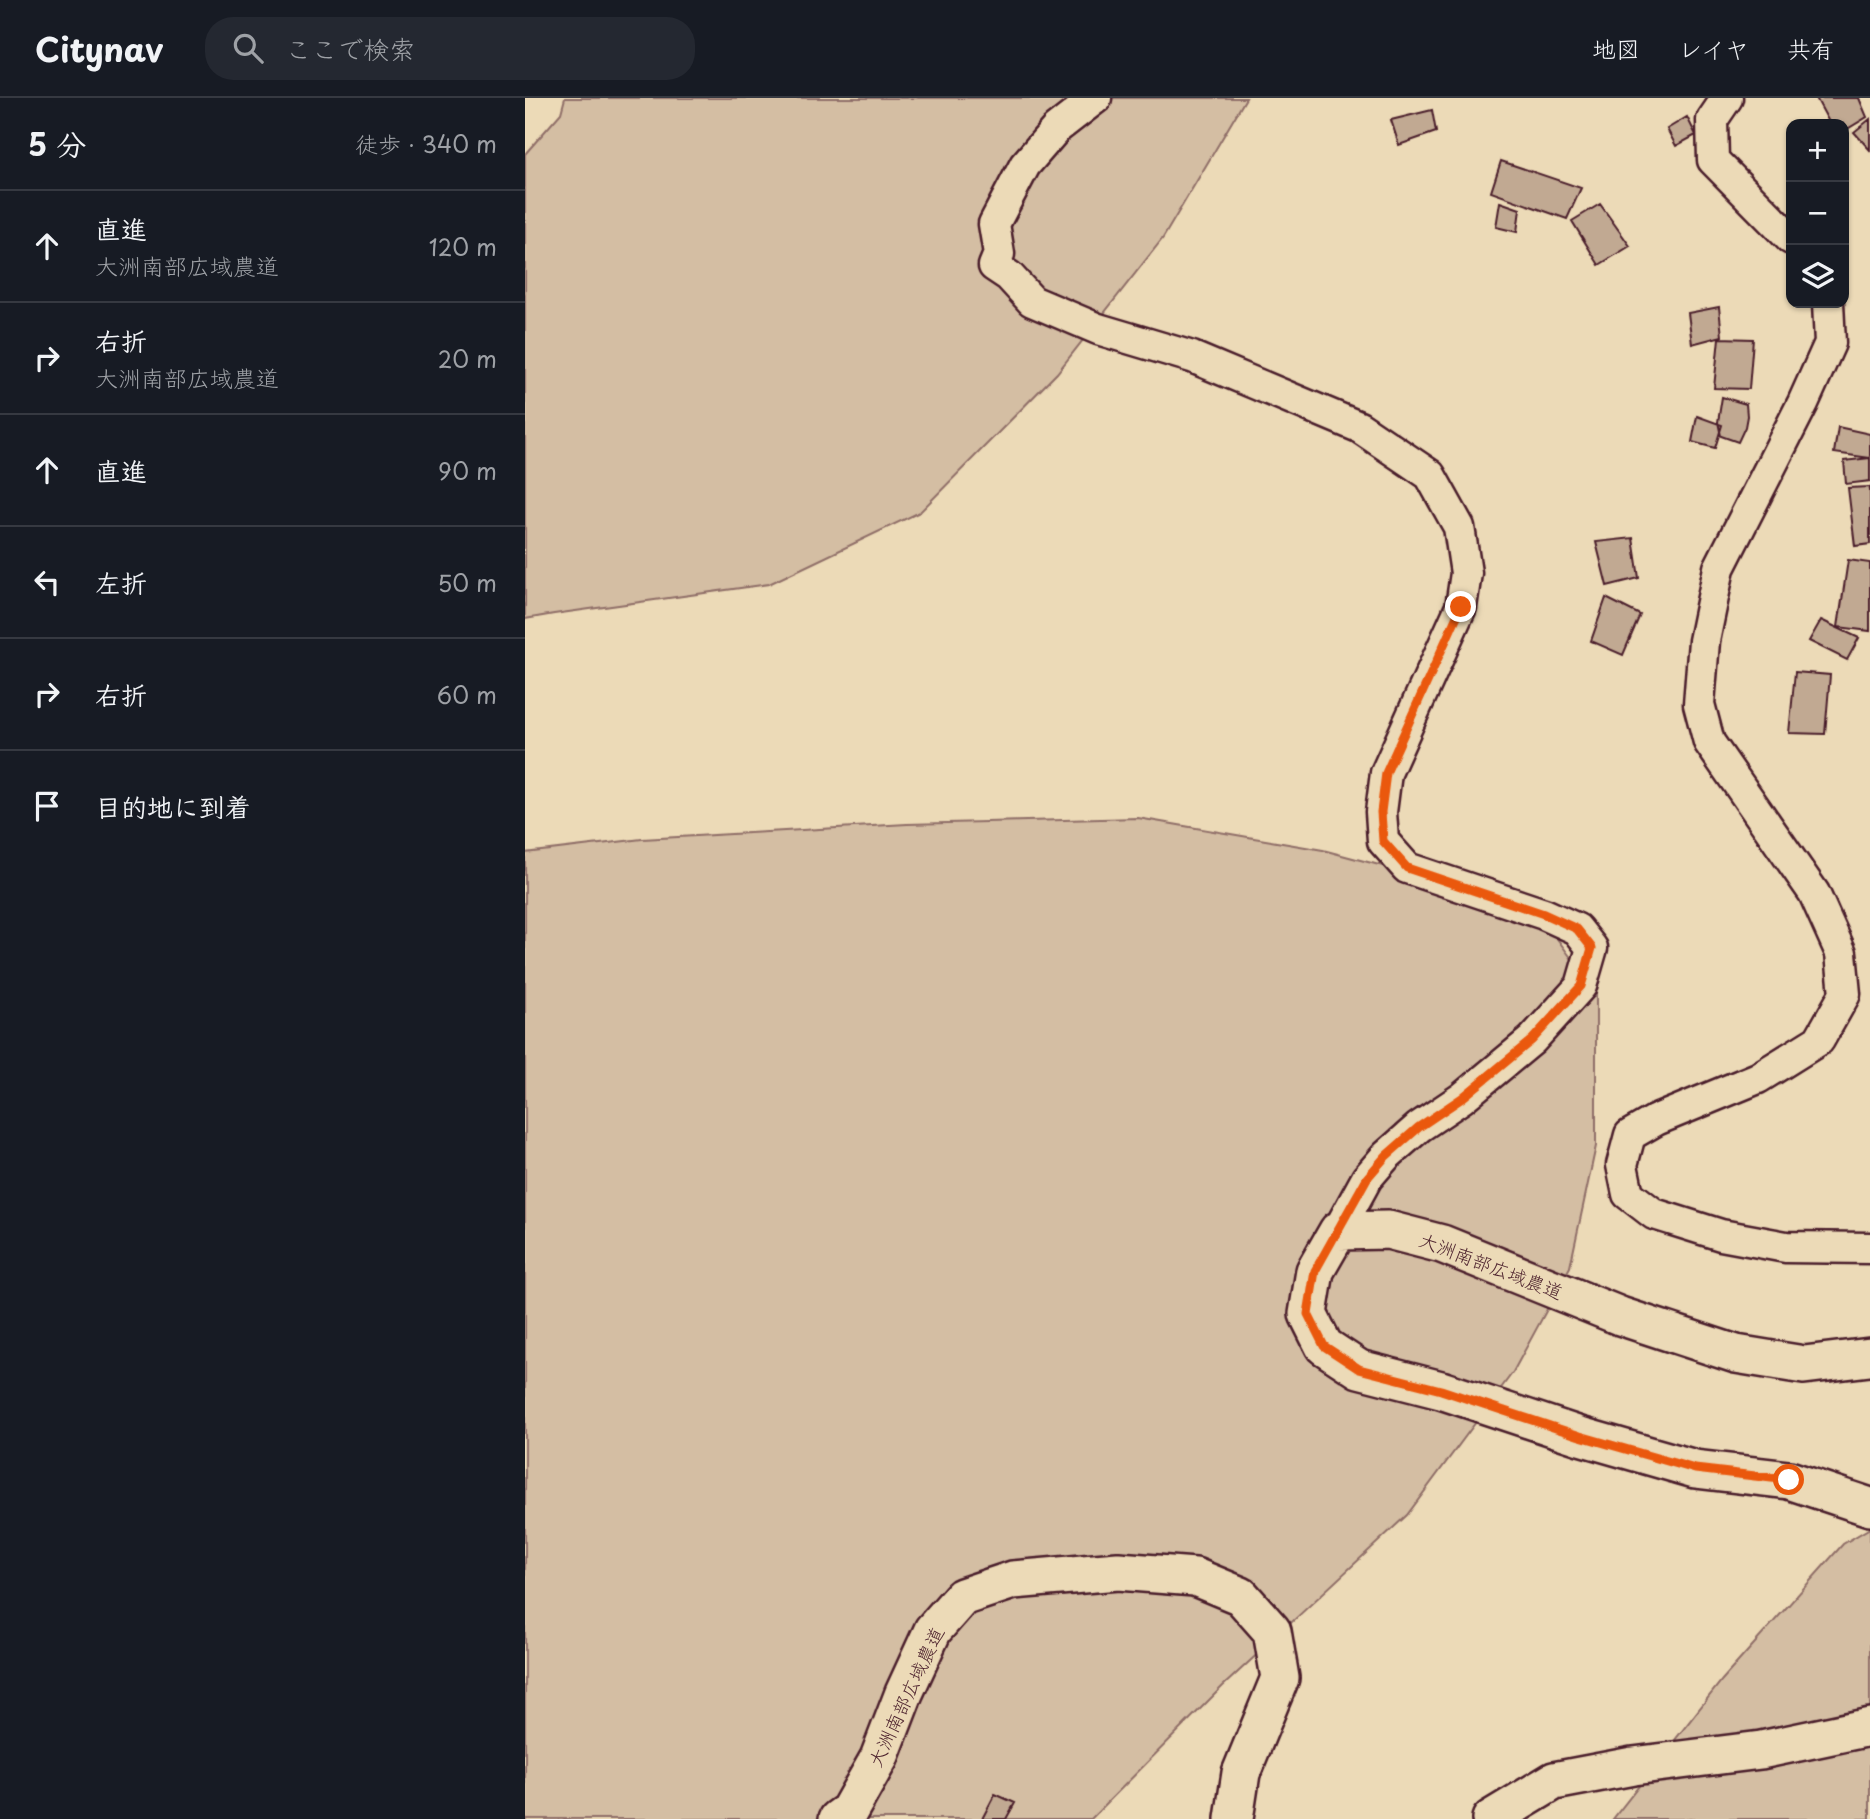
<!DOCTYPE html>
<html lang="ja">
<head>
<meta charset="utf-8">
<style>
	body { margin:0; font-family:"Playpen Sans","Klee One",sans-serif; background:#242831; color:#f1f3f6 }
	.controls { position:absolute; right:21px; top:21px; display:grid; overflow:hidden; border-radius:14px; box-shadow:0 2px 5px #0004 }
	.controls button { width:63px; height:63px; display:grid; place-items:center; padding:0; border:0; border-bottom:2px solid #363941; background:#171b24; color:#f1f3f6; font:35px sans-serif }
	.stop { position:absolute; width:21px; height:21px; margin:-16px; border:5px solid #ea580c; border-radius:50%; background:#fff }
	.stop.end { background:#ea580c; border-color:#fff; box-shadow:0 2px 7px #0008 }
	.list { margin:0; padding:0; list-style:none }
	h2 { display:flex; justify-content:space-between; align-items:center; height:91px; margin:0; padding:0 28px; font-size:30px }
	h2 small { font-size:23px; font-weight:400; color:#9ea1a6 }
	.list li { display:grid; grid-template-columns:46px 1fr auto; gap:21px; align-items:center; box-sizing:border-box; height:112px; padding:0 28px; border-top:2px solid #363941 }
	.list b { display:block; font-size:26px; white-space:nowrap }
	.list p { margin:0; font-size:23px; white-space:nowrap; color:#9ea1a6 }
	.list em { font-size:23px; font-style:normal; color:#9ea1a6 }
	.icon { flex:none; width:38px; height:38px; fill:none; stroke:currentColor; stroke-width:2; stroke-linecap:round; stroke-linejoin:round }
	.map { position:relative; flex:none; width:1345px; height:1721px; overflow:hidden }
	header { display:flex; align-items:center; gap:42px; box-sizing:border-box; height:98px; padding:0 35px; background:#171b24; border-bottom:2px solid #363941 }
	header strong { font-size:33px }
	nav { display:flex; gap:38px; margin-inline-start:auto; font-size:24px }
	.search { width:490px; height:63px; background:#242831; display:flex; align-items:center; gap:18px; box-sizing:border-box; padding:0 24px; border-radius:28px; color:#9ea1a6; font-size:26px }
	main { display:flex }
	aside { flex:1; background:#171b24 }
	.map>svg:first-child { display:block }
</style>
</head>
<body>
<header>
<strong>Citynav</strong>
<div class="search"><svg class="icon" aria-label="search" viewBox="0 0 24 24"><circle cx="10" cy="10" r="6"/><path d="M15 15l6 6"/></svg>ここで検索</div>
<nav><a>地図</a><a>レイヤ</a><a>共有</a></nav>
</header>
<main>
<aside>
<h2>5 分<small>徒歩 · 340 m</small></h2>
<ul class="list">
<li><svg class="icon" aria-label="ahead" viewBox="0 0 24 24"><path d="M12 20V5M6 11l6-6 6 6"/></svg><div><b>直進</b><p>大洲南部広域農道</p></div><em>120 m</em></li>
<li><svg class="icon" aria-label="right" viewBox="0 0 24 24"><path d="M7 20v-9h11M14 6l5 5-5 5"/></svg><div><b>右折</b><p>大洲南部広域農道</p></div><em>20 m</em></li>
<li><svg class="icon" aria-label="ahead" viewBox="0 0 24 24"><path d="M12 20V5M6 11l6-6 6 6"/></svg><div><b>直進</b></div><em>90 m</em></li>
<li><svg class="icon" aria-label="left" viewBox="0 0 24 24"><path d="M17 20v-9H6M10 6l-5 5 5 5"/></svg><div><b>左折</b></div><em>50 m</em></li>
<li><svg class="icon" aria-label="right" viewBox="0 0 24 24"><path d="M7 20v-9h11M14 6l5 5-5 5"/></svg><div><b>右折</b></div><em>60 m</em></li>
<li><svg class="icon" aria-label="arrive" viewBox="0 0 24 24"><path d="M6 21V4h12l-3 4 3 4H6"/></svg><div><b>目的地に到着</b></div></li>
</ul>
</aside>
<div class="map">
<svg width="1345" height="1721" viewBox="0 0 1345 1721">
	<rect width="100%" height="100%" fill="#ecdab7"/>
	<filter id="ink" filterUnits="userSpaceOnUse"><feTurbulence type="fractalNoise" baseFrequency=".0143" numOctaves="2"/><feDisplacementMap in="SourceGraphic" scale="14" xChannelSelector="R" yChannelSelector="G"/><feConvolveMatrix kernelMatrix="1 2 1 2 8 2 1 2 1" color-interpolation-filters="sRGB"/></filter>
	<g filter="url(#ink)">
		<!-- green -->
		<path fill="#d4bea3" stroke="#8f6e67" stroke-width="2" d="M40,0H721L638,140L532,275L395,414L244,486L29,516L0,521V56L36,15Z
			M613,720L798,752L944,791L1025,831L1071,894V1048L1045,1169L988,1274L882,1417L698,1588L566,1721H0V755L117,741L382,726Z
			M1345,1430V1721H1088L1197,1582L1318,1446Z"/>
		<!-- building -->
		<path fill="#c1a992" stroke="#4a1f2b" stroke-width="2" d="M1291,0H1334L1342,19L1319,33V26H1305Z
			M907,12L911,34L874,47L866,22Z
			M1162,19L1171,37L1151,48L1142,31Z
			M1345,21V52L1329,34Z
			M976,63L1056,90L1042,121L966,94Z
			M975,104L995,111L992,134L971,129Z
			M1075,106L1105,148L1074,167L1047,123Z
			M1194,209L1197,238L1167,246L1163,215Z
			M1194,240L1228,241L1224,291L1189,290Z
			M1197,299L1221,306L1222,318L1220,329L1213,344L1196,338L1193,324Z
			M1172,318L1197,327L1190,350L1167,344Z
			M1313,329L1345,336V360L1309,355Z
			M1345,360V383L1321,386L1319,363Z
			M1345,389V446L1330,448L1323,390Z
			M1108,440L1114,480L1082,488L1071,444Z
			M1323,462L1345,465V533L1313,529Z
			M1081,500L1115,517L1098,557L1066,543Z
			M1296,522L1334,540L1322,562L1284,543Z
			M1270,574L1305,577L1300,636L1264,635Z
			M470,1696L490,1705L481,1721H457Z"/>
		<g fill="none" stroke-linecap="round" stroke-linejoin="round">
			<defs>
				<path id="minor" d="M571,0L531,31L500,67L469,126L474,156L469,168L484,178L507,203L573,231L667,259L834,329L905,377L934,429L941,475L936,509L861,675L856,714L858,743L882,770L1019,816L1052,831L1067,850L1056,888L1007,942L937,1000L894,1029L861,1058L842,1080L813,1133
					M1202,0L1187,22L1188,62L1266,141
					M1303,205L1305,245L1278,305L1194,470L1179,543L1174,606L1184,644L1289,795L1316,855L1320,896L1294,942L1233,980L1131,1022L1105,1037L1097,1067L1103,1096L1129,1116L1196,1137L1261,1149L1345,1150"/>
				<path id="tertiary" d="M1345,1259L1279,1267L1211,1256L1095,1218L917,1146L863,1132L813,1133L790,1173L783,1216L799,1248L834,1271L916,1292L1055,1338L1170,1371L1264,1382L1345,1409
					M313,1721L324,1713L354,1660L379,1595L408,1532L437,1499L488,1482L593,1473L670,1479L716,1498L747,1533L755,1580L716,1675L709,1721
					M966,1721L1029,1683L1108,1668L1236,1652L1345,1629"/>
			</defs>
			<!-- minor casing -->
			<use href="#minor" stroke="#4a1f2b" stroke-width="35"/>
			<!-- tertiary casing -->
			<use href="#tertiary" stroke="#4a1f2b" stroke-width="42"/>
			<!-- minor -->
			<use href="#minor" stroke="#ecdab7" stroke-width="30"/>
			<!-- tertiary -->
			<use href="#tertiary" stroke="#ecdab7" stroke-width="37"/>
		</g>
	</g>
	<g fill="none" stroke-linecap="round" stroke-linejoin="round" filter="url(#ink)">
		<!-- route -->
		<path stroke="#ea580c" stroke-width="9" d="M936,509L861,675L856,714L858,743L882,770L1019,816L1052,831L1067,850L1056,888L1007,942L937,1000L894,1029L861,1058L842,1080L790,1173L783,1216L799,1248L834,1271L916,1292L1055,1338L1170,1371L1264,1382"/>
	</g>
	<g text-anchor="middle" stroke-width="6" stroke-linejoin="round" paint-order="stroke">
		<!-- street labels -->
		<g font-size="19" fill="#4a1f2b" stroke="#ecdab7">
			<text transform="translate(966 1168) rotate(21)" y="7">大洲南部広域農道</text>
			<text transform="translate(381 1599) rotate(-65)" y="7">大洲南部広域農道</text>
		</g>
	</g>
</svg>
<div class="controls">
<button>+</button>
<button>−</button>
<button><svg class="icon" aria-label="layers" viewBox="0 0 24 24"><path d="M12 4l9 5-9 5-9-5zM3 14l9 5 9-5"/></svg></button>
</div>
<div class="stop" style="left:1264px;top:1382px"></div>
<div class="stop end" style="left:936px;top:509px"></div>
</div>
</main>
</body>
</html>
